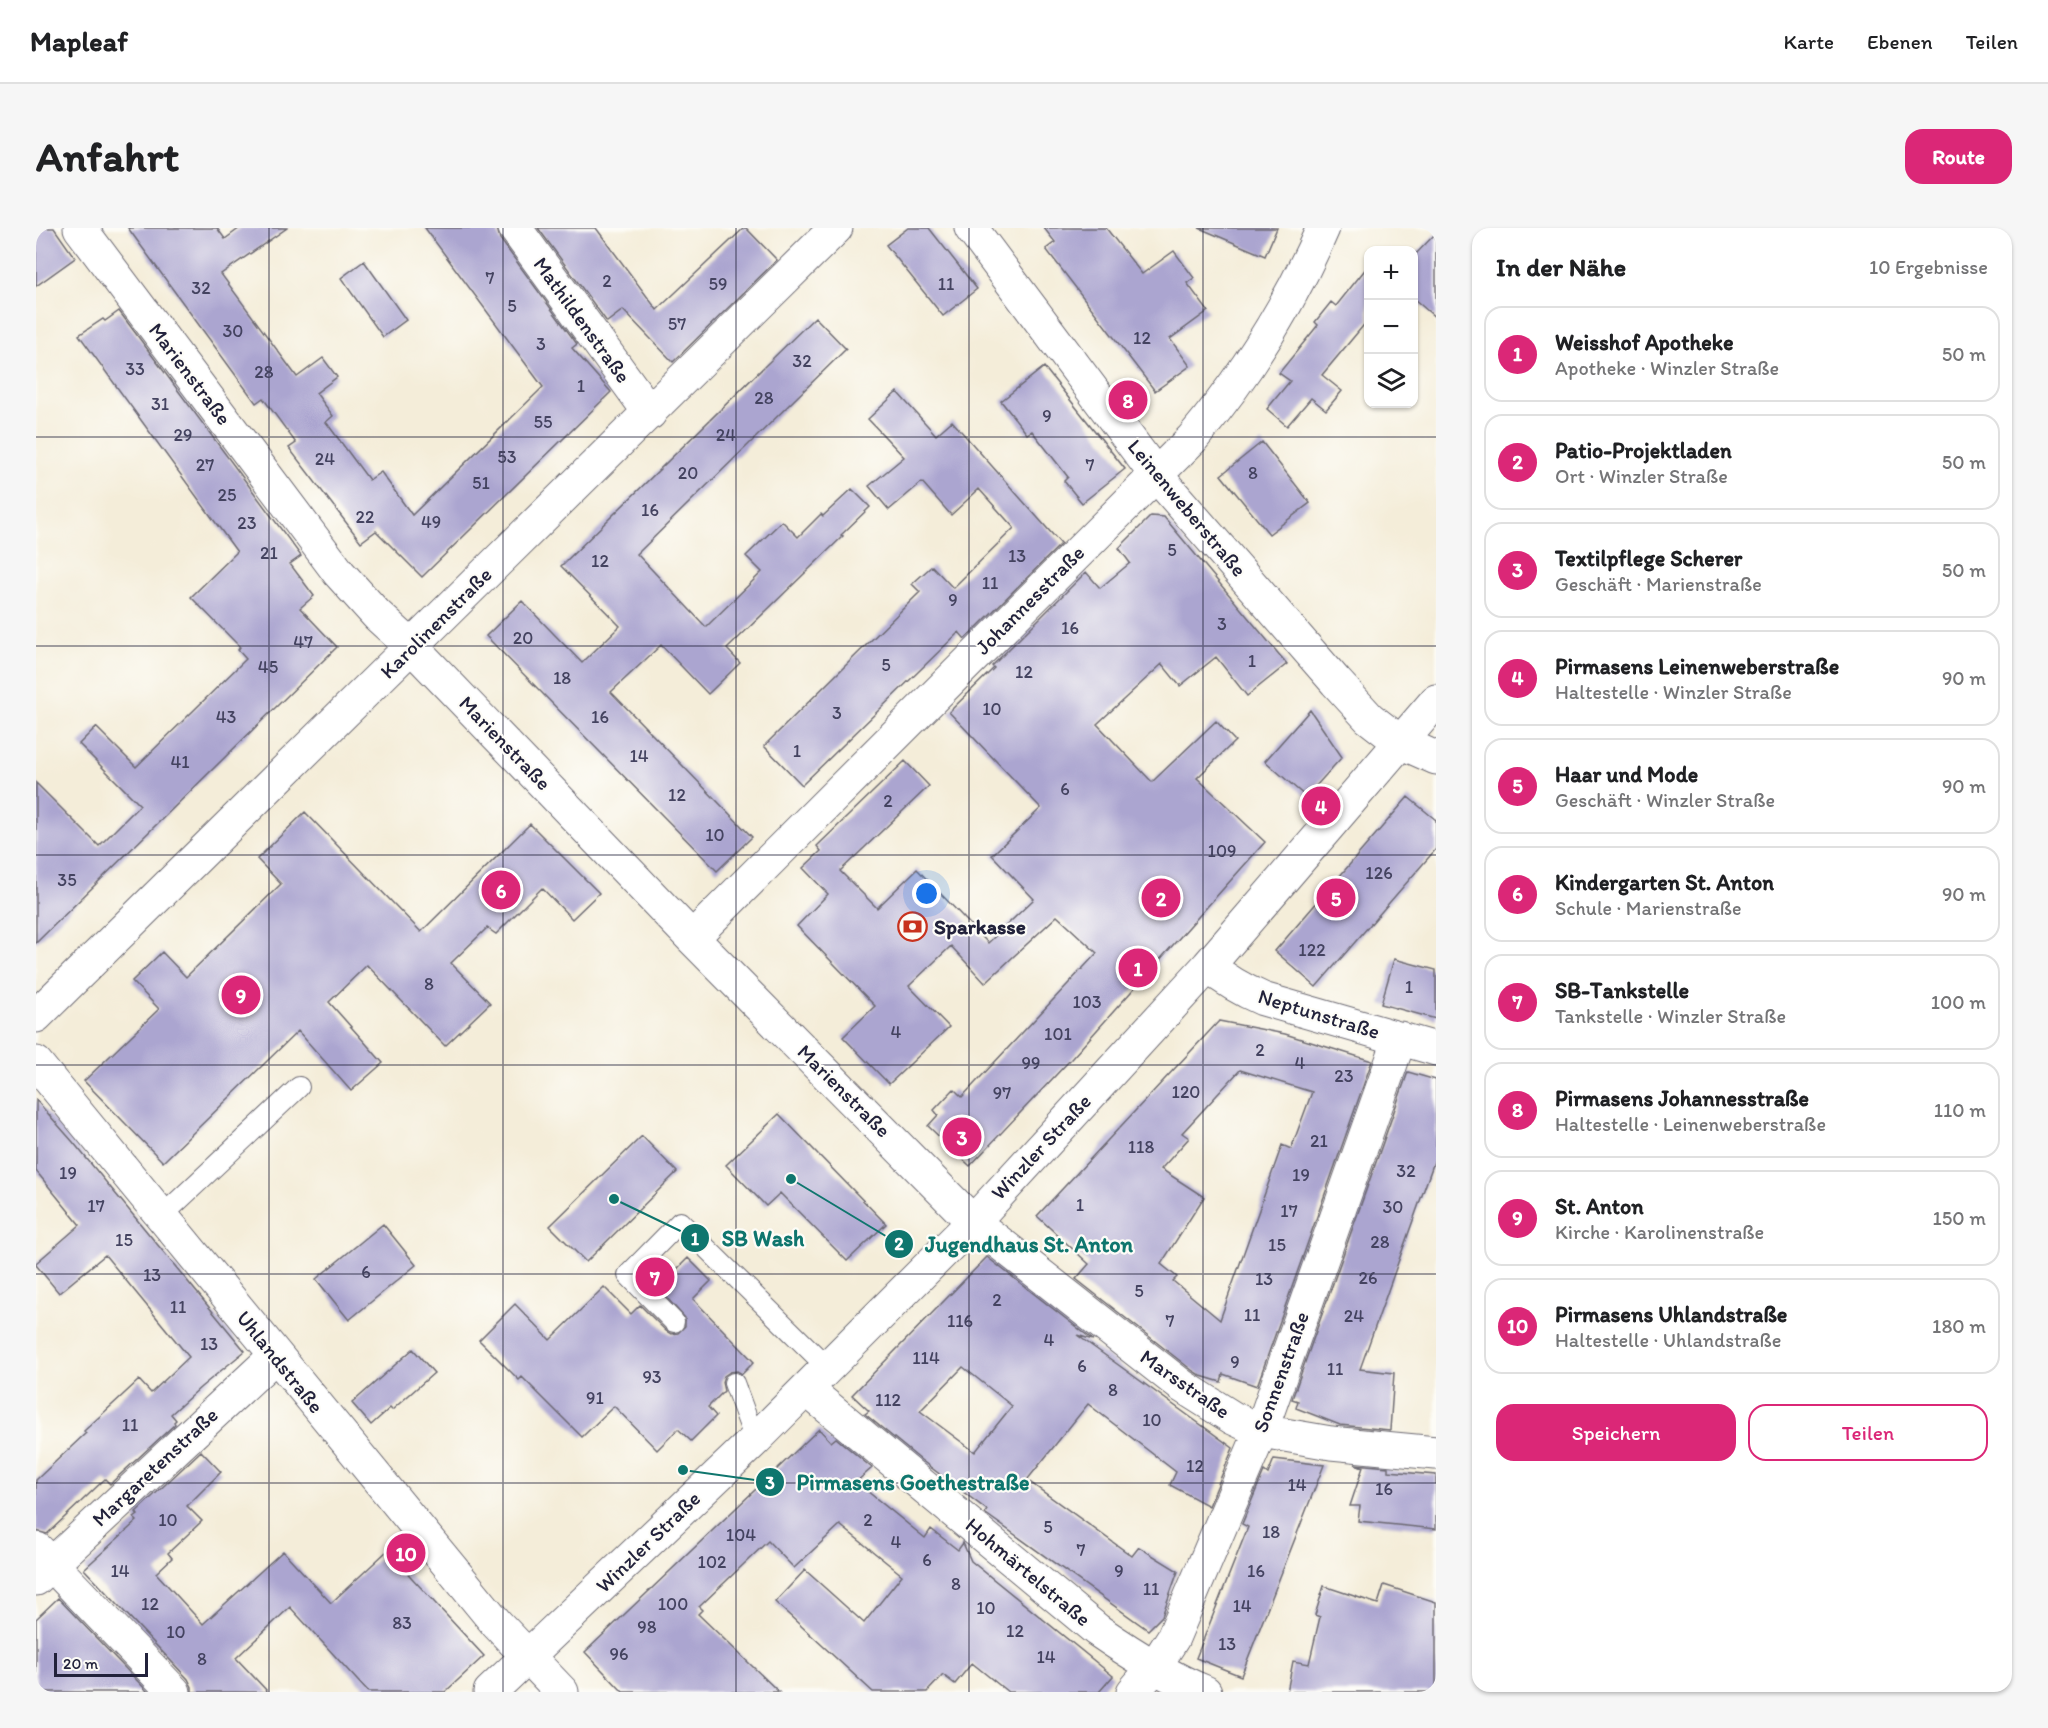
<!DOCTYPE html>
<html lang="de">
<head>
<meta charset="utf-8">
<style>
	body { margin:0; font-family:Itim,sans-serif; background:#f6f6f6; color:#202124 }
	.controls { position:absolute; right:18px; top:18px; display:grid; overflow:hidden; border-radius:12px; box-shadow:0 2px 4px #0004 }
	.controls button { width:54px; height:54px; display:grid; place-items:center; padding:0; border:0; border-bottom:2px solid #e0e0e0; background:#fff; color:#202124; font:30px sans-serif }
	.scale { position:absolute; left:18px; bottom:15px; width:94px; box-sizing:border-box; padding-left:6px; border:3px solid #22223b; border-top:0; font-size:16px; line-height:21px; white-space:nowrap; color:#22223b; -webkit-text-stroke:4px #fdfcf7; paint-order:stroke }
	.you { position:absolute; left:891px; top:666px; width:21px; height:21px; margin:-15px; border:4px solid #fff; border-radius:50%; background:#1a73e8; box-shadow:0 0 0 9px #1a73e833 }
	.badge { display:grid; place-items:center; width:39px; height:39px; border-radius:50%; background:#db2777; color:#fff; font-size:20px; font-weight:700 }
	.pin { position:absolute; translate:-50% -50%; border:3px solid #fff; box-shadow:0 2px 6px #0006 }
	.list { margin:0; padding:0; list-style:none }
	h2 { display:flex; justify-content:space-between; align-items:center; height:78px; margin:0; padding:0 24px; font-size:26px }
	h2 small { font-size:20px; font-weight:400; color:#757577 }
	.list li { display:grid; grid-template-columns:39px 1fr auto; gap:18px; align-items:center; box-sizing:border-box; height:96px; margin:0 12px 12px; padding:0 12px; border:2px solid #e0e0e0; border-radius:18px }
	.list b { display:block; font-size:22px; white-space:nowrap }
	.list p { margin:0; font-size:20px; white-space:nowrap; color:#757577 }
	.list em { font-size:20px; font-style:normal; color:#757577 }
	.actions { display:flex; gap:12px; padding:18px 24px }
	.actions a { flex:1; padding:14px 0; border:2px solid #db2777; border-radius:18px; text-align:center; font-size:21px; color:#db2777 }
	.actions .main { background:#db2777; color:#fff }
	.icon { flex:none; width:33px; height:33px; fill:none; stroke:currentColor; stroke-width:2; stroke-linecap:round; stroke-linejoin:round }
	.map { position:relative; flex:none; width:1400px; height:1464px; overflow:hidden; border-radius:18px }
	header { display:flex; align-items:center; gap:36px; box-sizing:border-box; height:84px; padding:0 30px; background:#fff; border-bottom:2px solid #e0e0e0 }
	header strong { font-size:28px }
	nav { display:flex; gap:33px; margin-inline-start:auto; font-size:21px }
	.intro { display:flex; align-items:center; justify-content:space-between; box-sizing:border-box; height:144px; padding:0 36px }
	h1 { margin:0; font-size:42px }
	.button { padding:15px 27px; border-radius:18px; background:#db2777; color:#fff; font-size:21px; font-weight:700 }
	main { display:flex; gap:36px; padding:0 36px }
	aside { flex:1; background:#fff; border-radius:18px; box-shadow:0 2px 4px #0004 }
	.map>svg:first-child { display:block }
</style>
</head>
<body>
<header>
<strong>Mapleaf</strong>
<nav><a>Karte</a><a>Ebenen</a><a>Teilen</a></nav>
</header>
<div class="intro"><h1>Anfahrt</h1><a class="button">Route</a></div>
<main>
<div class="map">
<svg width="1400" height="1464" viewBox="0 0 1400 1464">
	<rect width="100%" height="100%" fill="#fdfcf7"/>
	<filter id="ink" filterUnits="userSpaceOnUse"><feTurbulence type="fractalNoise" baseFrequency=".0167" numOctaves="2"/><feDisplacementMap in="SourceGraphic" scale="12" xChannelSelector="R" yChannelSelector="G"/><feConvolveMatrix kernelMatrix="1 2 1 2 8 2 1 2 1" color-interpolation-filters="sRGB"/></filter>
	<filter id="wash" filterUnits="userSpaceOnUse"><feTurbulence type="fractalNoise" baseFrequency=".008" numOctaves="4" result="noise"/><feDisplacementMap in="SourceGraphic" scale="24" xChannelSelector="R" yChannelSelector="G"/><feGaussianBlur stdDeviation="1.35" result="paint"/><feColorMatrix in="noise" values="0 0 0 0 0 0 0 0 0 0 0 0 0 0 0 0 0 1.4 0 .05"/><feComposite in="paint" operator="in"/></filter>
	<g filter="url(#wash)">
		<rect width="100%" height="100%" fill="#f4edd9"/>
		<g id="blocks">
			<!-- building -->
			<path fill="#aba5d0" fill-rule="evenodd" d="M0,0H18L39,30L0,58Z
				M92,0H181L189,11L204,0H251L185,46L261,149L287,130L301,149L280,165L297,188L290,194L333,252L345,244L376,287L507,159L389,0H461L464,11L541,116L536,120L575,164L386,349L340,303L325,314L253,220L260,215L227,170L220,175Z
				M502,0H560L621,82L708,0H710L741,32L637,134L587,82L571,94Z
				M872,0H893L941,61L907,88L850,17Z
				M1008,0H1070L1106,46L1138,23L1158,50L1151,55L1172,83L1134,111L1154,138L1119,163L1010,21L1019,14Z
				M1163,0H1241L1229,28Z
				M1400,5V90L1377,70V29Z
				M328,33L370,92L347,109L305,50Z
				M1332,38V92L1286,147L1306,163L1290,182L1275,170L1251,198L1231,181L1254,153L1243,145L1282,97L1279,94L1295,74L1300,78Z
				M83,83L265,328L254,336L278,368L264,380L301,419L0,715V555L63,618L104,577L43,516L60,499L100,539L210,431L202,422L204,419L155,369L201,324L43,107L67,91L69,93Z
				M779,89L810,121L601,326L670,399L726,344L710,328L746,293L762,309L785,286L787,288L816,261L834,279L805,307L807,308L691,421L704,435L672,466L625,417L575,464L716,609L681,643L450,408L486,373L546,435L584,398L525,338Z
				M1008,139L1089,241L1046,275L1028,253L1032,249L996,203L991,206L965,173Z
				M861,164L900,207L916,193L1025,316L929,411L923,404L766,557L728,518L884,364L876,356L896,338L917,360L978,300L943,261L915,287L886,254L853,282L833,258L868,229L832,191Z
				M1226,214L1274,275L1233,306L1185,247Z
				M1115,288L1128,289L1251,436L1211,468L1180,429L1144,458L1126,436L1061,496L1116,554L1180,493L1199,513L1161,550L1229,614L1036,830L934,938L892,898L902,887L898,882L918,861L926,869L1061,725L1021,688L949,755L915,718L873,758L913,799L853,856L807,809L839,778L761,698L792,666L767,640L785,623L781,618L869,533L893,558L804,643L841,680L881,641L952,715L998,671L956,627L1005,580L913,484L958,440L956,438L1050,344L1064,360L1094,335L1083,320Z
				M1274,482L1306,529L1270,569L1229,533Z
				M1372,569L1400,592V621L1280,759L1239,723Z
				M269,584L385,704L494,596L563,665L536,691L506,660L460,706L451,700L415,735L454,775L409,818L331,737L293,774L347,835L315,863L262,803L127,934L48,853L123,781L96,753L126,724L150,749L245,656L221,631Z
				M1358,731L1400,742V791L1345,776Z
				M1183,793L1249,806L1336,833L1221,1158L1187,1146L1185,1154L1165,1148L1157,1143L1040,1051L1053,1036L1001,988ZM1204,842L1276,864L1255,921L1246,917L1184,1092L1137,1053L1141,1049L1125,1036L1168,969L1125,941L1153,910L1146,905Z
				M1372,844L1400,852V928L1324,1141L1358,1145L1354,1202L1304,1197L1260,1180L1262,1173L1256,1171Z
				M0,872L37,914L209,1123L165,1159L135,1186L140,1192L138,1194L139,1196L74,1256L69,1251L11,1306L0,1303V1252L50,1205L48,1203L103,1152L115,1165L153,1129L69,1027L23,1065L0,1037V1035L44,997L0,943Z
				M743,886L850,996L811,1033L744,965L730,978L690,937Z
				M606,908L641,944L550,1034L514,998Z
				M347,996L380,1037L313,1092L280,1051Z
				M951,1029L1057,1112L1041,1107L1197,1220L1173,1278L1134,1257L1140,1244L1052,1176L991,1252L1096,1328L1103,1319L1142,1343L1126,1388L1112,1402L950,1286L949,1285L951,1282L885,1232L829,1186L833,1183L816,1167ZM927,1139L976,1178L939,1224L884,1183Z
				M652,1030L675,1053L657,1071L718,1134L706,1146L701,1143L694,1144L688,1148L686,1154L688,1163L672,1179L680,1188L655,1213L642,1201L621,1222L578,1178L546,1209L486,1149L483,1152L443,1112L479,1076L514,1112L568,1059L595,1086L604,1077L630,1103L635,1106L642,1105L649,1098V1090L622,1060Z
				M377,1121L398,1145L356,1182L354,1180L335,1197L316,1175Z
				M783,1201L795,1214L800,1210L836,1240L820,1254L889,1310L895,1301L922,1322L927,1315L935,1333L1077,1448L1063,1464H972L936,1435L919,1456L907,1447L891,1464H837L739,1374L769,1342L828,1395L866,1347L804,1297L758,1340L732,1313L663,1379L666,1382L662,1386L743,1464H587L549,1424Z
				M165,1223L185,1244L151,1278L166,1293L132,1325L136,1330L120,1345L167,1396L247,1323L295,1375L351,1323L448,1428L409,1464H332L254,1379L200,1430L232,1464H156V1459L152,1451L48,1341L101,1293L98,1290L102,1287L100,1284Z
				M1238,1231L1288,1237L1205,1448L1160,1430L1212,1299L1206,1296L1228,1243L1232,1246Z
				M1319,1236L1352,1239V1243L1400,1247V1301L1322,1293L1324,1278H1314L1327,1239Z
				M1348,1357L1400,1374V1464H1251L1257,1433L1273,1436L1284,1389L1279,1387L1288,1358L1342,1376Z
				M22,1370L112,1464H0V1391Z"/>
		</g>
	</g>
	<g filter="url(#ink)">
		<use href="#blocks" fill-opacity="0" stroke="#6c6972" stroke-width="1.5"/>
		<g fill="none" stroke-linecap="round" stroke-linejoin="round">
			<defs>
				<path id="lane" d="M125,989L263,859
					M638,1094L592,1047L644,994L791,1139
					M698,1155L719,1212"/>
				<path id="street" d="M44,0L303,345L341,387L376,419L656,710L937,994L1146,1158L1197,1190L1225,1203L1295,1215L1400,1225
					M479,0L614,185
					M935,0L1120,247L1300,454L1333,490L1364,514L1400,530
					M656,710L1156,211C1210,147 1254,76 1287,0
					M1172,738C1189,752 1206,762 1227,771L1400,821
					M0,788L800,0
					M0,835L461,1396L526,1464
					M770,1161L1061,1402C1093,1424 1133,1450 1169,1464
					M1,1321L138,1464
					M0,1351L239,1128
					M454,1464L719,1212L937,994L1172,738L1400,473
					M1097,1464L1119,1438L1137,1410L1225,1203L1364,810"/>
			</defs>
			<!-- lane casing -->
			<use href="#lane" stroke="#6c6972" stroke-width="22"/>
			<!-- street casing -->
			<use href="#street" stroke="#6c6972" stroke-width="35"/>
			<!-- lane -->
			<use href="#lane" stroke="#fff" stroke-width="20"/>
			<!-- street -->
			<use href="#street" stroke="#fff" stroke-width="33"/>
		</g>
	</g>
	<!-- grid -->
	<path fill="none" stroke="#22223b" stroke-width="1.5" stroke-opacity="0.55" d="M233,0V1464M467,0V1464M700,0V1464M933,0V1464M1167,0V1464M0,209H1400M0,418H1400M0,627H1400M0,837H1400M0,1046H1400M0,1255H1400"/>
	<!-- icons -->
	<defs>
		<symbol id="bank-ring" viewBox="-11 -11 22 22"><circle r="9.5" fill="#fdfcf7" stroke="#c8321e" stroke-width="1.5"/><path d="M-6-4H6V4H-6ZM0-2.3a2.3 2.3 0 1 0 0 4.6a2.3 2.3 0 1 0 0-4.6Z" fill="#c8321e"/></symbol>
	</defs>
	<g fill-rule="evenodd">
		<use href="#bank-ring" x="860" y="682" width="33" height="33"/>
	</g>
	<g text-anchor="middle" stroke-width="4.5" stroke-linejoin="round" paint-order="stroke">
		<!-- number labels -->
		<g font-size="18" fill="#444360">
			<text x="454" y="56">7</text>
			<text x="571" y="59">2</text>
			<text x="682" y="62">59</text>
			<text x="910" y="62">11</text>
			<text x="165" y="66">32</text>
			<text x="476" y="84">5</text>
			<text x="641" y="102">57</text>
			<text x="197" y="109">30</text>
			<text x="1106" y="116">12</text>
			<text x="505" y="122">3</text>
			<text x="766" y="139">32</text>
			<text x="99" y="147">33</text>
			<text x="228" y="150">28</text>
			<text x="545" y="164">1</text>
			<text x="728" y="176">28</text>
			<text x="124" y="182">31</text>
			<text x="1011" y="194">9</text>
			<text x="507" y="200">55</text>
			<text x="147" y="213">29</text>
			<text x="690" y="213">24</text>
			<text x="471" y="235">53</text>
			<text x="289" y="237">24</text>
			<text x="169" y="243">27</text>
			<text x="1054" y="243">7</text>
			<text x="652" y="251">20</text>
			<text x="1217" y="251">8</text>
			<text x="445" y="261">51</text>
			<text x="191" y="273">25</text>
			<text x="614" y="288">16</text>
			<text x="329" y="295">22</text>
			<text x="395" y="300">49</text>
			<text x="211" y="301">23</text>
			<text x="1136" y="328">5</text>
			<text x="233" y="331">21</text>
			<text x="981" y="334">13</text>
			<text x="564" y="339">12</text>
			<text x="954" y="361">11</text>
			<text x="917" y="378">9</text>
			<text x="1186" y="402">3</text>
			<text x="1034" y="406">16</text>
			<text x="487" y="416">20</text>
			<text x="267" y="420">47</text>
			<text x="1216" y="439">1</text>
			<text x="850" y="443">5</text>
			<text x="232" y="445">45</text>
			<text x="988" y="450">12</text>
			<text x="526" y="456">18</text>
			<text x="956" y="487">10</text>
			<text x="801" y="491">3</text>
			<text x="190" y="495">43</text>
			<text x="564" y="495">16</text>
			<text x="761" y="529">1</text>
			<text x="603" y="534">14</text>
			<text x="144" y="540">41</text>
			<text x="1029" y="567">6</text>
			<text x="641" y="573">12</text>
			<text x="852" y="579">2</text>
			<text x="679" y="613">10</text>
			<text x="1186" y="629">109</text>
			<text x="1343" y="651">126</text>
			<text x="31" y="658">35</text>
			<text x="1276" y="728">122</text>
			<text x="393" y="762">8</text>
			<text x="1373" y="765">1</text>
			<text x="1051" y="780">103</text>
			<text x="860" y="810">4</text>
			<text x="1022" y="812">101</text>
			<text x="1224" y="828">2</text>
			<text x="995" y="841">99</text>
			<text x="1264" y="841">4</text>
			<text x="1308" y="854">23</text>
			<text x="1150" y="870">120</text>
			<text x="966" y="871">97</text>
			<text x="1283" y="919">21</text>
			<text x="1105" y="925">118</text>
			<text x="1370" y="949">32</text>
			<text x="32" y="951">19</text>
			<text x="1265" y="953">19</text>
			<text x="1044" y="983">1</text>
			<text x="60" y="984">17</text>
			<text x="1357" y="985">30</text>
			<text x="1253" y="989">17</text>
			<text x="88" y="1018">15</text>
			<text x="1344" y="1020">28</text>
			<text x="1241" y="1023">15</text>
			<text x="330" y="1050">6</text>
			<text x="116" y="1053">13</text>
			<text x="1332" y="1056">26</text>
			<text x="1228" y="1057">13</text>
			<text x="1103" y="1069">5</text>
			<text x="961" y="1078">2</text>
			<text x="142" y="1085">11</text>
			<text x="1216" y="1093">11</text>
			<text x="1318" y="1094">24</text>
			<text x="924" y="1099">116</text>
			<text x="1134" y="1099">7</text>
			<text x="1013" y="1118">4</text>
			<text x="173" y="1122">13</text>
			<text x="890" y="1136">114</text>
			<text x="1199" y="1140">9</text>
			<text x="1046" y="1144">6</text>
			<text x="1299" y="1147">11</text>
			<text x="616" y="1155">93</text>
			<text x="1077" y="1168">8</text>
			<text x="559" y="1176">91</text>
			<text x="852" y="1178">112</text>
			<text x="1116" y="1198">10</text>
			<text x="94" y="1203">11</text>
			<text x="1159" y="1244">12</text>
			<text x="1261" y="1263">14</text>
			<text x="1348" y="1267">16</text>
			<text x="132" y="1298">10</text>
			<text x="832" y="1298">2</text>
			<text x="1012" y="1305">5</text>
			<text x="1235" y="1310">18</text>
			<text x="705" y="1313">104</text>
			<text x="860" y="1320">4</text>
			<text x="1045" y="1328">7</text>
			<text x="891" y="1338">6</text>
			<text x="676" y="1340">102</text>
			<text x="84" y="1349">14</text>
			<text x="1083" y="1349">9</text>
			<text x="1220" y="1349">16</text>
			<text x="920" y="1362">8</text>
			<text x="1115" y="1367">11</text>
			<text x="114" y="1382">12</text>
			<text x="637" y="1382">100</text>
			<text x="1206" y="1384">14</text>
			<text x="950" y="1386">10</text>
			<text x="366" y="1401">83</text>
			<text x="611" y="1405">98</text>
			<text x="979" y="1409">12</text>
			<text x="140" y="1410">10</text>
			<text x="1191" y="1422">13</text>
			<text x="583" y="1432">96</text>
			<text x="1010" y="1435">14</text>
			<text x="166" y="1437">8</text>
		</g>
		<!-- street labels -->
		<g font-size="21" fill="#22223b" stroke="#fdfcf7">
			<text transform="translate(546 92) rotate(54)" y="7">Mathildenstraße</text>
			<text transform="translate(154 146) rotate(53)" y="7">Marienstraße</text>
			<text transform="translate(1151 280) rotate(50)" y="7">Leinenweberstraße</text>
			<text transform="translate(994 372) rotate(-45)" y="7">Johannesstraße</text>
			<text transform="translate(400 395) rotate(-45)" y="7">Karolinenstraße</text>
			<text transform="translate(469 515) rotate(46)" y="7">Marienstraße</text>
			<text transform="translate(1283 786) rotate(17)" y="7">Neptunstraße</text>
			<text transform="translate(808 863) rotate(45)" y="7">Marienstraße</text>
			<text transform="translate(1005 919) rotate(-47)" y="7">Winzler Straße</text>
			<text transform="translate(244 1134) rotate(51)" y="7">Uhlandstraße</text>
			<text transform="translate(1245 1144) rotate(-70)" y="7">Sonnenstraße</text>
			<text transform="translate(1149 1156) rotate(35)" y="7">Marsstraße</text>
			<text transform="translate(119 1239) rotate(-43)" y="7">Margaretenstraße</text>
			<text transform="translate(612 1314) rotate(-44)" y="7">Winzler Straße</text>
			<text transform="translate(992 1344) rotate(40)" y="7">Hohmärtelstraße</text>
		</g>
		<!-- poi labels -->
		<g font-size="21" font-weight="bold" fill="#22223b" stroke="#fdfcf7" text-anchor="start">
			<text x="898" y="706">Sparkasse</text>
		</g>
	</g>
	<!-- callouts -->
	<path fill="none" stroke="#0f766e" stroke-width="2" d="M578 971L659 1010M755 951L863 1016M647 1242L734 1254"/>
	<g fill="#0f766e" stroke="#fdfcf7" stroke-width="2">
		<circle cx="578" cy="971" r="6"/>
		<circle cx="755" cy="951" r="6"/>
		<circle cx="647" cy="1242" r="6"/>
		<circle cx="659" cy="1010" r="15"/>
		<circle cx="863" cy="1016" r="15"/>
		<circle cx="734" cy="1254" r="15"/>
	</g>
	<g font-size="18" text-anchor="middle" font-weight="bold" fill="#fff">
		<text x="659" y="1017">1</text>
		<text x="863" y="1022">2</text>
		<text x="734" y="1261">3</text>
	</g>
	<g font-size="22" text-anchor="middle" font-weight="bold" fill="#0f766e" stroke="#fdfcf7" stroke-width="4.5" stroke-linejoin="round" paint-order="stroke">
		<text x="727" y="1018">SB Wash</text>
		<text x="993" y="1024">Jugendhaus St. Anton</text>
		<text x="877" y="1262">Pirmasens Goethestraße</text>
	</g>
</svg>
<div class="controls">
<button>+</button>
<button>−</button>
<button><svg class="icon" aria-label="layers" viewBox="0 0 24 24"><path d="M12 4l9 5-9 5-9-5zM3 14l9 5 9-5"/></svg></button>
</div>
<div class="scale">20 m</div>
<div class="you"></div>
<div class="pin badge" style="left:1102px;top:740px">1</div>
<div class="pin badge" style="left:1125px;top:670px">2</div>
<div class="pin badge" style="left:926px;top:909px">3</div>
<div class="pin badge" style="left:1285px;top:578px">4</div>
<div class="pin badge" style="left:1300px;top:670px">5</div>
<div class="pin badge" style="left:465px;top:662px">6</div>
<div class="pin badge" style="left:619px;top:1049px">7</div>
<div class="pin badge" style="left:1092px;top:172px">8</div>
<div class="pin badge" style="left:205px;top:767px">9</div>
<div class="pin badge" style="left:370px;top:1325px">10</div>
</div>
<aside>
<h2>In der Nähe<small>10 Ergebnisse</small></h2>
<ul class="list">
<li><span class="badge">1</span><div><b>Weisshof Apotheke</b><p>Apotheke · Winzler Straße</p></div><em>50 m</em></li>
<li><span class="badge">2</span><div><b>Patio-Projektladen</b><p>Ort · Winzler Straße</p></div><em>50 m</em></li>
<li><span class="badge">3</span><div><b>Textilpflege Scherer</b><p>Geschäft · Marienstraße</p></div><em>50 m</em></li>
<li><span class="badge">4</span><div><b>Pirmasens Leinenweberstraße</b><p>Haltestelle · Winzler Straße</p></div><em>90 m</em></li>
<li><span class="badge">5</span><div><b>Haar und Mode</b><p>Geschäft · Winzler Straße</p></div><em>90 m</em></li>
<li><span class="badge">6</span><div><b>Kindergarten St. Anton</b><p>Schule · Marienstraße</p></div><em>90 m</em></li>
<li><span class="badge">7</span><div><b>SB-Tankstelle</b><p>Tankstelle · Winzler Straße</p></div><em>100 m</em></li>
<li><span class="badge">8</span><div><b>Pirmasens Johannesstraße</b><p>Haltestelle · Leinenweberstraße</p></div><em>110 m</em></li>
<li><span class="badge">9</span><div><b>St. Anton</b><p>Kirche · Karolinenstraße</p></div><em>150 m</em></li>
<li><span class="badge">10</span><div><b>Pirmasens Uhlandstraße</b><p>Haltestelle · Uhlandstraße</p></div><em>180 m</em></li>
</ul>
<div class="actions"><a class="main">Speichern</a><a>Teilen</a></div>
</aside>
</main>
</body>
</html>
